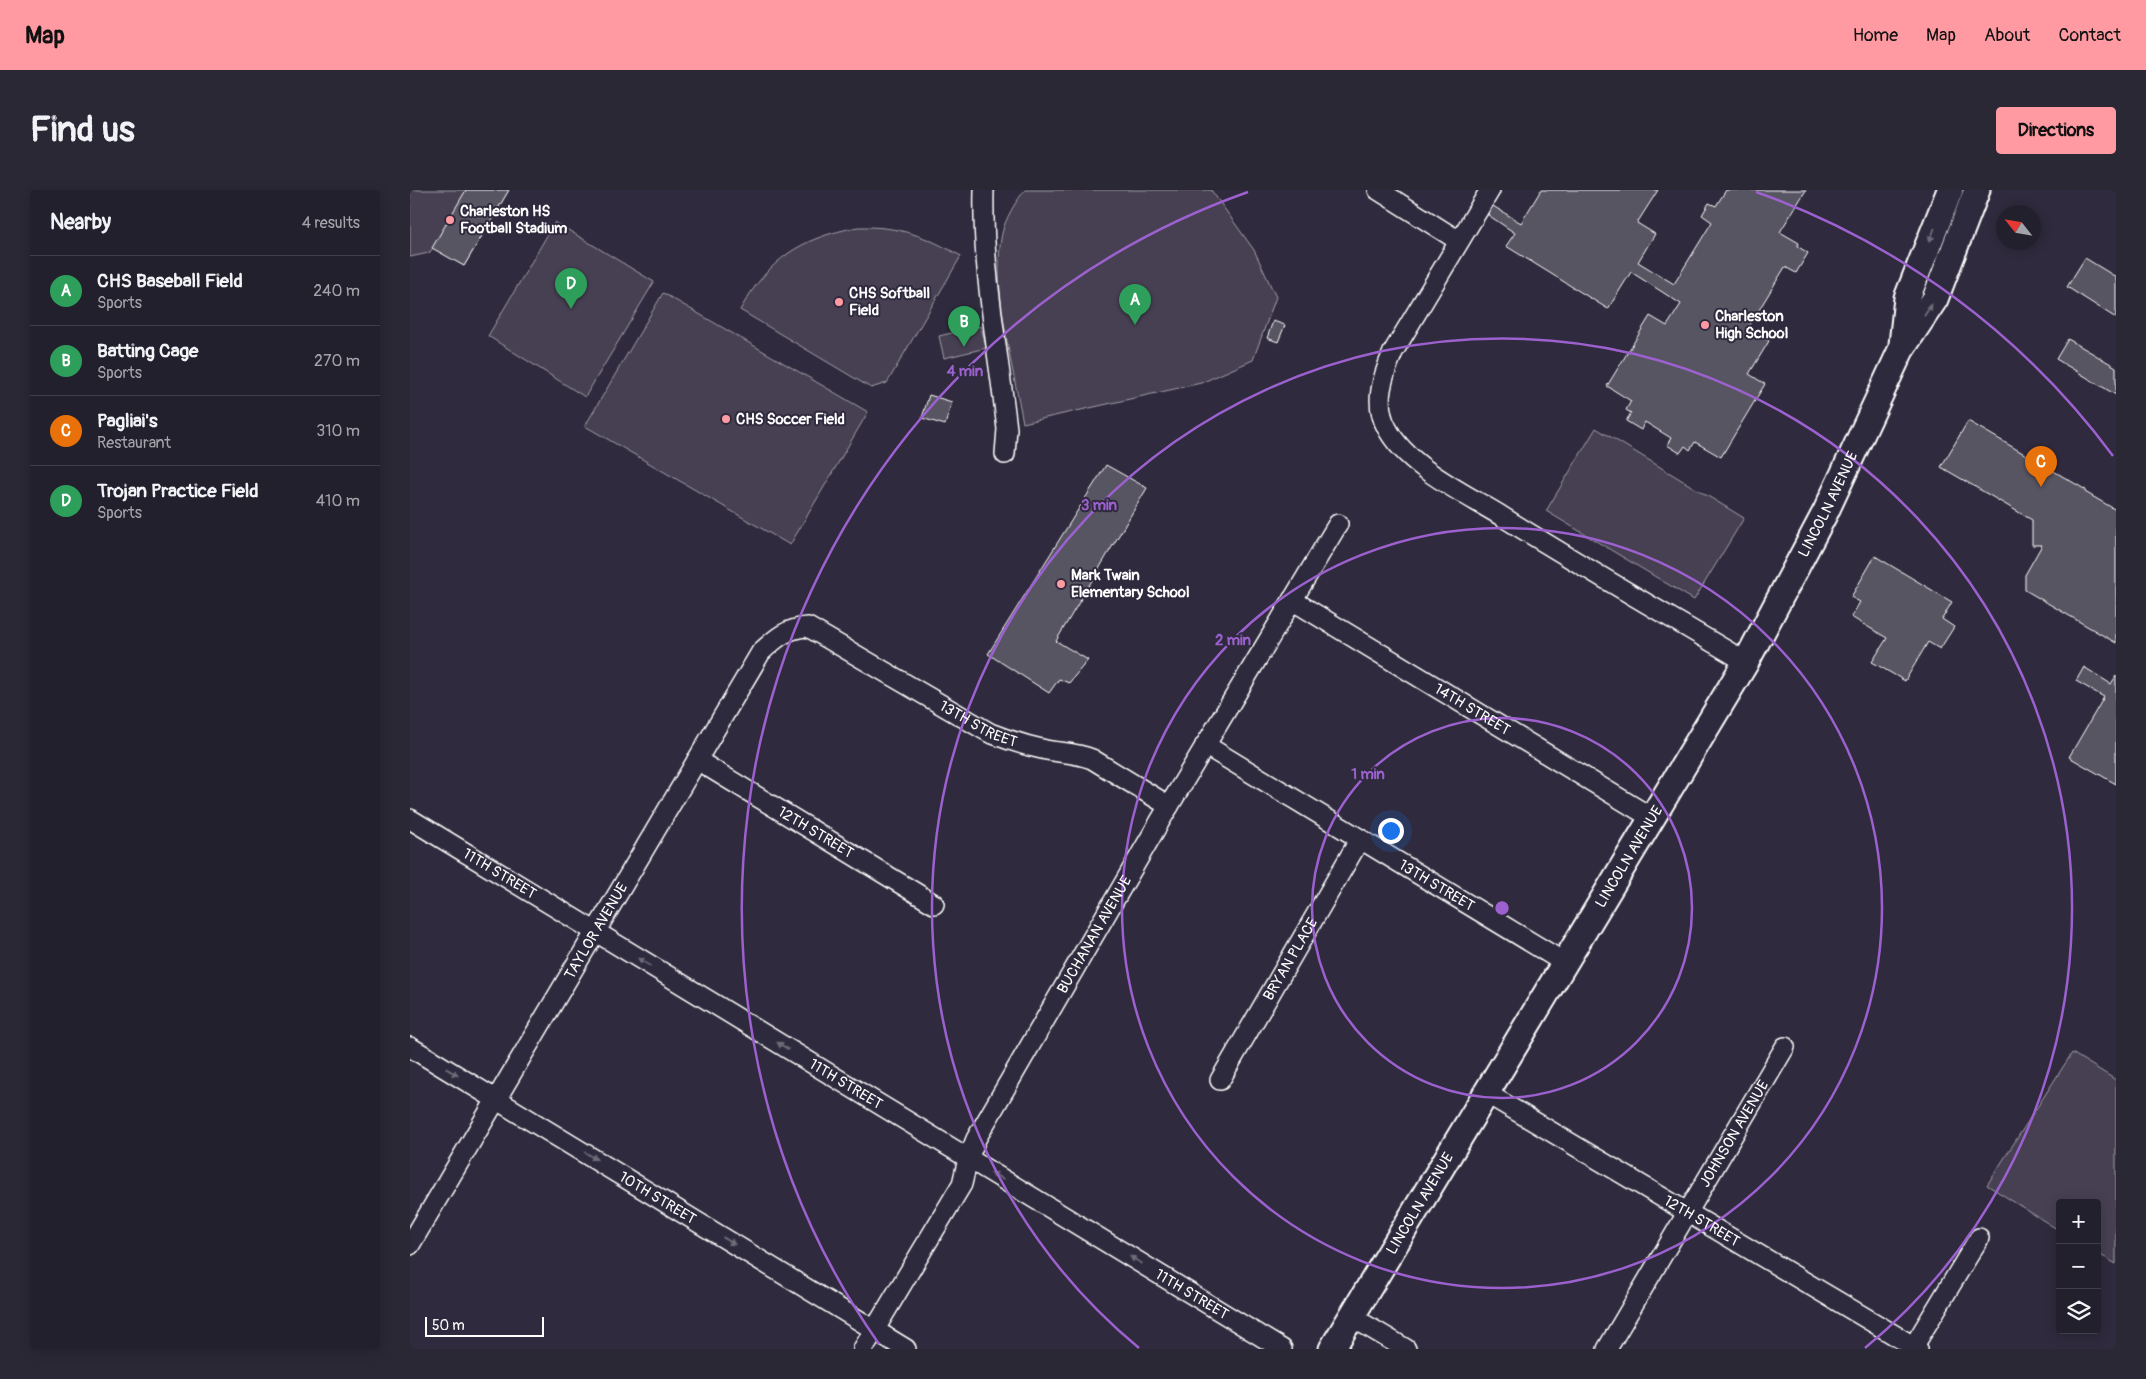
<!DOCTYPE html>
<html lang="en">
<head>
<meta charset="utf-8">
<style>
	body { margin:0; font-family:Pangolin,sans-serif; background:#2b2836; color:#f1f3f6 }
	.controls { position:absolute; right:15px; bottom:15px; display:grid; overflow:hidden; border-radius:5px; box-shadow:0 2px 12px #0003 }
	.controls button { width:45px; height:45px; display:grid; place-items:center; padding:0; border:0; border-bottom:1px solid #403e4a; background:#23202e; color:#f1f3f6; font:25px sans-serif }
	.compass { position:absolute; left:1586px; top:15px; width:45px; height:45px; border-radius:50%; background:#23202e; box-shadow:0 2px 12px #0003; rotate:301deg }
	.scale { position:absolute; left:15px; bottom:12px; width:119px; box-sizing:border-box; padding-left:5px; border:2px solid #fff; border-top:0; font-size:14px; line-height:18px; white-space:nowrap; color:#fff; -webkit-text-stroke:4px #2f2a3d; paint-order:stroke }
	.you { position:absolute; left:980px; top:640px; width:18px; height:18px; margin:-12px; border:4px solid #fff; border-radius:50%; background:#1a73e8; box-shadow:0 0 0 8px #1a73e833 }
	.badge { display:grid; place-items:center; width:32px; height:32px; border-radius:50%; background:#ff9aa2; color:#fff; font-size:16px; font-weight:700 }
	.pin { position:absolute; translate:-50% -41px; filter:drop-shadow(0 1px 2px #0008) }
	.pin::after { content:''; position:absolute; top:26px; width:18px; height:15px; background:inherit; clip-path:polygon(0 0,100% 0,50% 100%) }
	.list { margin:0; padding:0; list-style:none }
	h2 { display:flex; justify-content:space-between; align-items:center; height:65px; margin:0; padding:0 20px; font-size:21px }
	h2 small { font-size:16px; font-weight:400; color:#a3a3aa }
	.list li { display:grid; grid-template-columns:32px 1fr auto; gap:15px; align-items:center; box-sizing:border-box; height:70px; padding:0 20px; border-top:1px solid #403e4a }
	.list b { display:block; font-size:19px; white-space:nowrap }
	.list p { margin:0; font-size:16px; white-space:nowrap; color:#a3a3aa }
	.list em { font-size:16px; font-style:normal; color:#a3a3aa }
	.icon { flex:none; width:28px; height:28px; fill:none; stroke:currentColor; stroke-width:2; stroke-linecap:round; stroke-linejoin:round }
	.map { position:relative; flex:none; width:1706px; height:1159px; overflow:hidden; border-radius:5px }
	header { display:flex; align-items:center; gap:30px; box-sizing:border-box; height:70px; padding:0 25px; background:#ff9aa2; color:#111 }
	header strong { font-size:24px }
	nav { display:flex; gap:28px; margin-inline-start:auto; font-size:18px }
	.intro { display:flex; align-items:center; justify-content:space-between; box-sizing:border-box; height:120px; padding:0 30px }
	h1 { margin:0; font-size:35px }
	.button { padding:12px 22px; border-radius:5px; background:#ff9aa2; color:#111; font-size:18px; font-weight:700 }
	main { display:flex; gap:30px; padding:0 30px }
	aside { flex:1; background:#23202e; border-radius:5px; box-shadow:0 2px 12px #0003 }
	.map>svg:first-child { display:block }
</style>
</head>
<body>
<header>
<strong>Map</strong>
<nav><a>Home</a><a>Map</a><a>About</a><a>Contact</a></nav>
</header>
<div class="intro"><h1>Find us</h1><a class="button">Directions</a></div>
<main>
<aside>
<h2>Nearby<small>4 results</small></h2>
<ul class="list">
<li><span class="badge" style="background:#2e9e5b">A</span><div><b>CHS Baseball Field</b><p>Sports</p></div><em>240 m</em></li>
<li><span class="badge" style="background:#2e9e5b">B</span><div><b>Batting Cage</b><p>Sports</p></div><em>270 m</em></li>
<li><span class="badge" style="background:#e8710a">C</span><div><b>Pagliai's</b><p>Restaurant</p></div><em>310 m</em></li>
<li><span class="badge" style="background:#2e9e5b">D</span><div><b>Trojan Practice Field</b><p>Sports</p></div><em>410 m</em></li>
</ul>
</aside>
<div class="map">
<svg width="1706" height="1159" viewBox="0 0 1706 1159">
	<rect width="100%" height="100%" fill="#2f2a3d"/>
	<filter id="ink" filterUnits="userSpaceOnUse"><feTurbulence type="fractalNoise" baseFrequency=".02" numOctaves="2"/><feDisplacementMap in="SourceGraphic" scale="10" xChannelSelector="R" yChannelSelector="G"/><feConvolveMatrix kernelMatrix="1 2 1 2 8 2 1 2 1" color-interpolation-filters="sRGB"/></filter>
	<g filter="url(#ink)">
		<!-- green -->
		<path fill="#464152" stroke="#a2a0a8" d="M0,0H91L97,3L54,76L23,58L19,63L0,67Z
			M615,0H801L844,60L866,107L843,170L791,193L613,233C604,181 578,86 594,36C599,23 606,11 615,0Z
			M145,32L244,92L175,207L78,146Z
			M448,37C490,36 515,46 551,66L477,193L461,198L330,120C359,69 390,48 448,37Z
			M253,103L458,222L380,355L175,236Z
			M571,136L576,158L534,168L529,146Z
			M1186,238L1334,328L1284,410L1136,321Z
			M1662,863L1706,890V1074L1687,1063V1013H1650V1041L1577,995Z"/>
		<!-- building -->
		<path fill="#595564" stroke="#fff" d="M56,0H99L54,76L22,58Z
			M1131,0H1248L1227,33L1245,44L1228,72L1264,94L1302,32L1292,25L1299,13L1306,16L1316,0H1396L1370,42L1389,53L1387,56L1398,63L1386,83L1375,77L1338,138L1359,151L1339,184L1355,194L1311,267L1285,252L1280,260L1275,256L1270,263L1257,255L1261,248L1235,232L1231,240L1216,231L1221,223L1216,220L1221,211L1197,196L1240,126L1257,136L1271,114L1221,82L1198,119L1096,56L1105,43L1078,25L1083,16L1111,33Z
			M1675,68L1706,87V128L1657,97Z
			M863,131L875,135L868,152L857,148Z
			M1658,149L1706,177V205L1646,169Z
			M519,205L542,212L535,235L512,228Z
			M1558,231L1676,300L1675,302L1706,320V453L1615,400V385L1632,355H1622V330L1531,277Z
			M696,275L737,298L646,451L678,470L659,493L649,489L639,503L578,464Z
			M1465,366L1542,412L1532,429L1544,437L1530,459L1518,452L1495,491L1462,472L1477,448L1441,427L1450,412L1441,407Z
			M1674,477L1701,494L1706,486V594L1659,567L1694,507L1666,491Z"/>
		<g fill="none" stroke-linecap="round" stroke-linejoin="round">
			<defs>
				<g id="minor">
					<path d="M574,0C572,81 588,159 597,239L595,264"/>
					<path d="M968,0L1049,51"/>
					<path d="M1080,0L983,162C973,186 963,213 977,238C997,277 1056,304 1093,327C1173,377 1255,424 1336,472"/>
					<path id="s1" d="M882,410L1242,628"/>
					<path id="s2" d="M795,555L1155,773"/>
					<path id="s3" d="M287,570L524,714"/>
					<path id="s4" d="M0,629L872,1159"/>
					<path id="s5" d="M0,857L496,1159"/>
					<path id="s6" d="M810,890L950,649"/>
					<path id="s7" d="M1076,903L1508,1159"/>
					<path id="s8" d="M0,1055L351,462C366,448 377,438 398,437L580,543C598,550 617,556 636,560C652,563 667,563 682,569L759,616"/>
					<path d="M942,1127L996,1159"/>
					<path id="s9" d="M453,1159L552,994L558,969L566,949L750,631L928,334"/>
					<path id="s10" d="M1197,1159L1375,857"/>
					<path d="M1502,1159L1569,1048"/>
				</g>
				<g id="major">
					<path d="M1492,154L1497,108L1540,0"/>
					<path id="s11" d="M922,1159L1336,472L1416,321L1491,160L1525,109L1567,0"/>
				</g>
			</defs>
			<!-- minor casing -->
			<use href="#minor" stroke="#fff" stroke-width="22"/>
			<!-- major casing -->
			<use href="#major" stroke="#fff" stroke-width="29"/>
			<!-- minor -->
			<use href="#minor" stroke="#2f2a3d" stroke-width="19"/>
			<!-- major -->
			<use href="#major" stroke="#2f2a3d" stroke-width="25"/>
		</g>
		<!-- one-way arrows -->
		<defs><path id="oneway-solid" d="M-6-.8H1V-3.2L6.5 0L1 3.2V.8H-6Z" transform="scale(1.25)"/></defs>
		<g fill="#6d6a77">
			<use href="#oneway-solid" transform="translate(1522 45) rotate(111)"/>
			<use href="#oneway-solid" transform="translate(1518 120) rotate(-57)"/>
			<use href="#oneway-solid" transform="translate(234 772) rotate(-149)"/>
			<use href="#oneway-solid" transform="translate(373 856) rotate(-149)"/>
			<use href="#oneway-solid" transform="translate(42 882) rotate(31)"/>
			<use href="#oneway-solid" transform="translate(181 966) rotate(31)"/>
			<use href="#oneway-solid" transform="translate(587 986) rotate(-149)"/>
			<use href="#oneway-solid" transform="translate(319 1051) rotate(31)"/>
			<use href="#oneway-solid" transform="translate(726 1070) rotate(-149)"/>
		</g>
	</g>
	<!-- distance rings -->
	<g fill="none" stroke="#9c61cf" stroke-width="2.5">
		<circle cx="1092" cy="718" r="190"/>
		<circle cx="1092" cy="718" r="380"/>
		<path d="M729 1158A570 570 0 1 1 1455 1158"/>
		<path d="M469 1154A760 760 0 0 1 838 2M1346 2A760 760 0 0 1 1703 266"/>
	</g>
	<!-- markers -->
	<g fill="#ff9aa2" stroke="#2f2a3d" stroke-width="2">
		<circle cx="40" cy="30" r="5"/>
		<circle cx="429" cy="112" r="5"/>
		<circle cx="1295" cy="135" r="5"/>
		<circle cx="316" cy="229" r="5"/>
		<circle cx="651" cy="394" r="5"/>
	</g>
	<g text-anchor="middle" stroke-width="4" stroke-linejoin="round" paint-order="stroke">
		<!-- poi labels -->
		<g font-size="15" font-weight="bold" fill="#fff" stroke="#2f2a3d" text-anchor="start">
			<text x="50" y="26">Charleston HS<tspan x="50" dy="17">Football Stadium</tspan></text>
			<text x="439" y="108">CHS Softball<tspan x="439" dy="17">Field</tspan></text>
			<text x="1305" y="131">Charleston<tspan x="1305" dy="17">High School</tspan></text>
			<text x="326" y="234">CHS Soccer Field</text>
			<text x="661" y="390">Mark Twain<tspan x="661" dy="17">Elementary School</tspan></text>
		</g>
		<!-- street labels -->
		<g font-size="15" fill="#fff" stroke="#2f2a3d">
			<text dy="5" stroke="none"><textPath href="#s11" startOffset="980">LINCOLN AVENUE</textPath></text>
			<text dy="5" stroke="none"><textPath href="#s1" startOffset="211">14TH STREET</textPath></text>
			<text dy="5" stroke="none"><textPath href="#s8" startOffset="940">13TH STREET</textPath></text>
			<text dy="5" stroke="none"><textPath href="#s3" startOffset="139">12TH STREET</textPath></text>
			<text dy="5" stroke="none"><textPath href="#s11" startOffset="575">LINCOLN AVENUE</textPath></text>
			<text dy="5" stroke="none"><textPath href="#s4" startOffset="105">11TH STREET</textPath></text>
			<text dy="5" stroke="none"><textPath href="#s2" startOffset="271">13TH STREET</textPath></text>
			<text dy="5" stroke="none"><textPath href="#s8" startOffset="365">TAYLOR AVENUE</textPath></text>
			<text dy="5" stroke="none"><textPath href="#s9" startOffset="476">BUCHANAN AVENUE</textPath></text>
			<text dy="5" stroke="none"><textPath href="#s6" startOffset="140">BRYAN PLACE</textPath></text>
			<text dy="5" stroke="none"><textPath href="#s4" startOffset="510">11TH STREET</textPath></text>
			<text dy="5" stroke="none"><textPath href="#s10" startOffset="250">JOHNSON AVENUE</textPath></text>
			<text dy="5" stroke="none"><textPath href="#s5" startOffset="290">10TH STREET</textPath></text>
			<text dy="5" stroke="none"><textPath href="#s11" startOffset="170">LINCOLN AVENUE</textPath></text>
			<text dy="5" stroke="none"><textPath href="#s7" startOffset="251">12TH STREET</textPath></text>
			<text dy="5" stroke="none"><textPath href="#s4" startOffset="915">11TH STREET</textPath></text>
		</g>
	</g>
	<circle cx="1092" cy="718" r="8" fill="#9c61cf" stroke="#2f2a3d" stroke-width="2.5"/>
	<g font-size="15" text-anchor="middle" font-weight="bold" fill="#9c61cf" stroke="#2f2a3d" stroke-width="4" stroke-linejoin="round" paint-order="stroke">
		<text x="555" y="186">4 min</text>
		<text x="689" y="320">3 min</text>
		<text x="823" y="455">2 min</text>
		<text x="958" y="589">1 min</text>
	</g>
</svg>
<div class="controls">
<button>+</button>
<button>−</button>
<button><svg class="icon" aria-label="layers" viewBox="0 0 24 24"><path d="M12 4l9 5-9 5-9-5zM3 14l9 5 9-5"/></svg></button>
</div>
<svg class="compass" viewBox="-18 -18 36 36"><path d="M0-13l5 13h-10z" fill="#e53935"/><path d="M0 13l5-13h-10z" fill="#a3a3aa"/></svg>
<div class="scale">50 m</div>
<div class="you"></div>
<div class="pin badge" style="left:725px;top:135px;background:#2e9e5b">A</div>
<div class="pin badge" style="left:554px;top:157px;background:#2e9e5b">B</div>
<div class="pin badge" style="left:1631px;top:297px;background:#e8710a">C</div>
<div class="pin badge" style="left:161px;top:119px;background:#2e9e5b">D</div>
</div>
</main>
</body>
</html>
